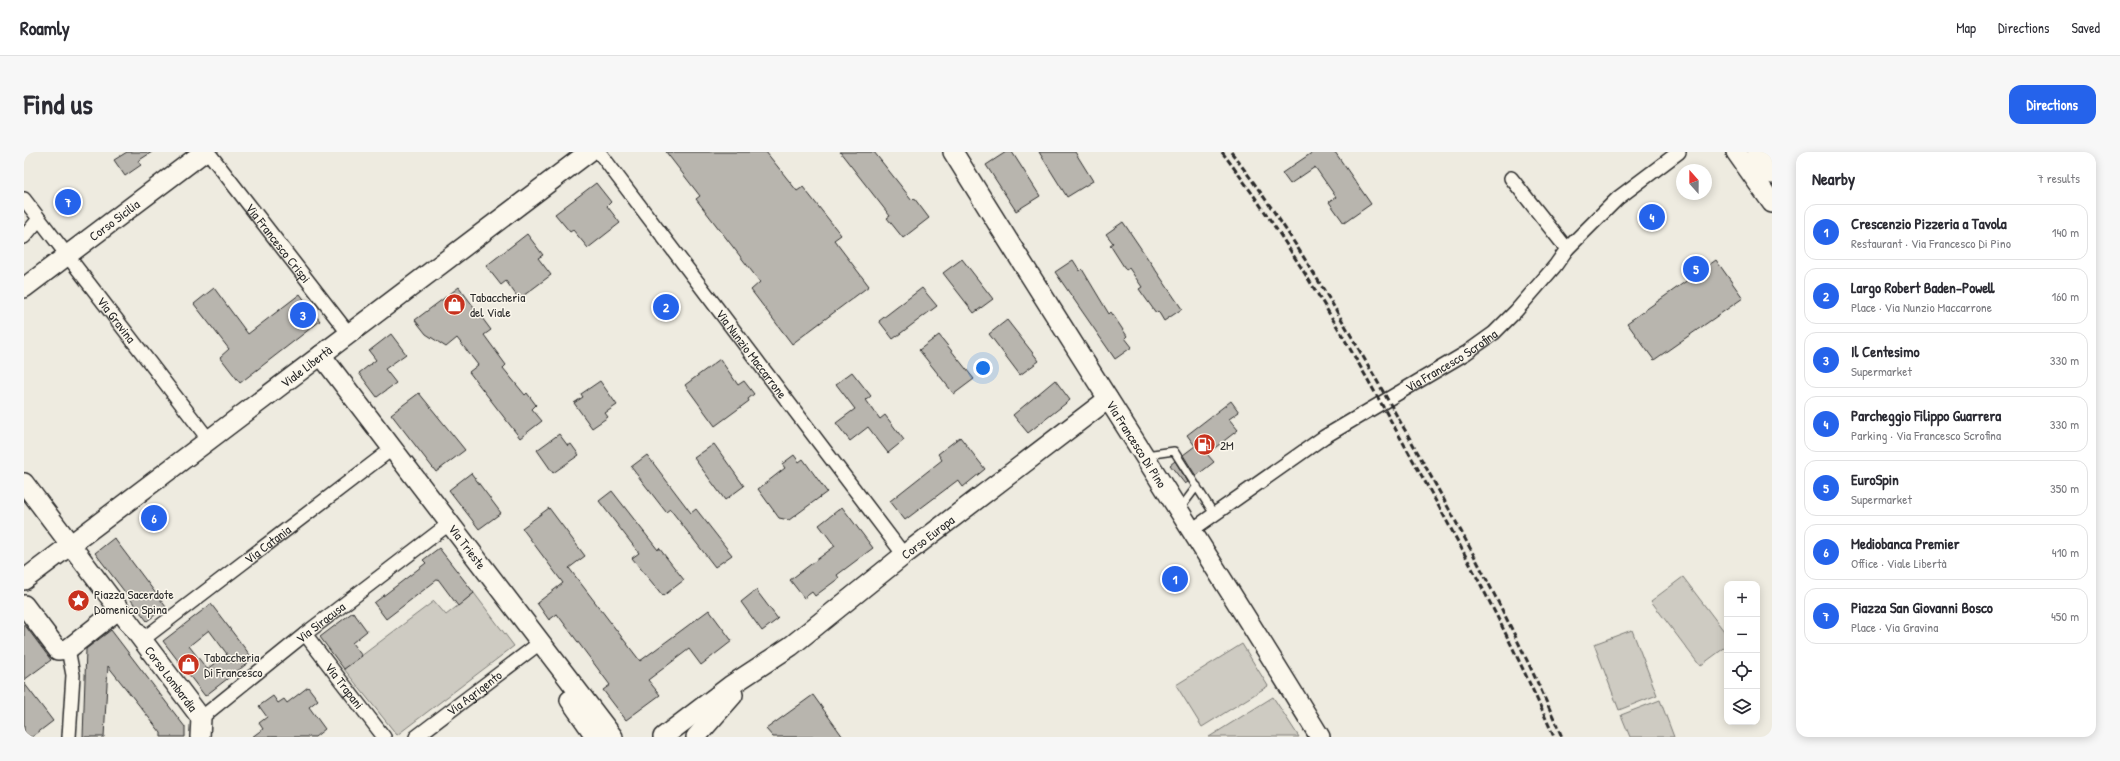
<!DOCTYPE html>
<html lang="en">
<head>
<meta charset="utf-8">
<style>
	body { margin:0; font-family:"Patrick Hand",sans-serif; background:#f7f7f7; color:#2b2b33 }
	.controls { position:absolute; right:12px; bottom:12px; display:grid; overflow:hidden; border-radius:8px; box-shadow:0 2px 10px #0003 }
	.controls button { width:36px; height:36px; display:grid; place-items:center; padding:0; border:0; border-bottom:1px solid #e1e1e2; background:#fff; color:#2b2b33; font:20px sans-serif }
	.compass { position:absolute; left:1652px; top:12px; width:36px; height:36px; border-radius:50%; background:#fff; box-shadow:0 2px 10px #0003; rotate:339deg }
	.you { position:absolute; left:959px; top:216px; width:14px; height:14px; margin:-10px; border:3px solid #fff; border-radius:50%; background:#1a73e8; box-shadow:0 0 0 6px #1a73e833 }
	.badge { display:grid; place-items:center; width:26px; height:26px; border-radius:50%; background:#2563eb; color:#fff; font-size:13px; font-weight:700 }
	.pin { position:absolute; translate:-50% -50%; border:2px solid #fff; box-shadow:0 1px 4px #0006 }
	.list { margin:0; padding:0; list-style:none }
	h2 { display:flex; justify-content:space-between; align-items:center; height:52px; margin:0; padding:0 16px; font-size:17px }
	h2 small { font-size:13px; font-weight:400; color:#7c7c81 }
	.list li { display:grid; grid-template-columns:26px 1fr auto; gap:12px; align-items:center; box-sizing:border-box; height:56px; margin:0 8px 8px; padding:0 8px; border:1px solid #e1e1e2; border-radius:12px }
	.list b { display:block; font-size:15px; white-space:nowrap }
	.list p { margin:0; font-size:13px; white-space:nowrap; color:#7c7c81 }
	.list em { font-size:13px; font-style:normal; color:#7c7c81 }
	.icon { flex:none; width:22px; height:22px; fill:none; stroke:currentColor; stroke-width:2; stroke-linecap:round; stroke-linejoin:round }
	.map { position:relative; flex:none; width:1748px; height:585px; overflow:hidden; border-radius:12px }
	header { display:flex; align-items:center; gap:24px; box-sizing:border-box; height:56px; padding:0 20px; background:#fff; border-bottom:1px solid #e1e1e2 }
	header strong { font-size:19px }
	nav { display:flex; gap:22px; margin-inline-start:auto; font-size:14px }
	.intro { display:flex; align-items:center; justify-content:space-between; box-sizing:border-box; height:96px; padding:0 24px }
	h1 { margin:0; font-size:28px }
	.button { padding:10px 18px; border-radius:12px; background:#2563eb; color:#fff; font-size:14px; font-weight:700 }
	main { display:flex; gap:24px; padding:0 24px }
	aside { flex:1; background:#fff; border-radius:12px; box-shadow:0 2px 10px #0003 }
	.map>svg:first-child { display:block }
</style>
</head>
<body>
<header>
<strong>Roamly</strong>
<nav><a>Map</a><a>Directions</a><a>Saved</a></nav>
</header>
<div class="intro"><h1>Find us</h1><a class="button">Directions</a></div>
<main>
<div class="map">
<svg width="1748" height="585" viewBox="0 0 1748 585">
	<rect width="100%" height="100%" fill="#eeebe0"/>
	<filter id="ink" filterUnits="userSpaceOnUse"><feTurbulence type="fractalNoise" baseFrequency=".025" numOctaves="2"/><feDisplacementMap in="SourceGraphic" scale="8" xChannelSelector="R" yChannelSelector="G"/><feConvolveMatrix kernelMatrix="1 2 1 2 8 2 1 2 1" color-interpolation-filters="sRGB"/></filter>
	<g filter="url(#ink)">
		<!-- green -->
		<path fill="#cecbc2" stroke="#7c7b76" d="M1659,425L1703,483V494L1676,514L1627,449Z
			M450,441L490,494L373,583L320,517L410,449L422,463Z
			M1608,478L1633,543L1595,558L1570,492Z
			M1218,492L1244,534L1178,575L1152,533Z
			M1249,545L1275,585H1185Z
			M1636,548L1650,585H1606L1597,563Z"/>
		<!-- building -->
		<path fill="#b8b5ae" stroke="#2b2b2b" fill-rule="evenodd" d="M103,0H128L114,9L117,13L101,24L90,8Z
			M642,0H742L773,39L779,35L817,83L810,88L845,134L768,192L727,138L736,130L672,47L676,44Z
			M816,0H850L888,48L890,46L905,66L879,86L863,66L866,64Z
			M982,0H988L1016,44L992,59L962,13Z
			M1015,0H1051L1069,29L1043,45Z
			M1289,0H1311L1347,52L1320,71L1305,50L1312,45L1291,15L1266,32L1258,21Z
			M572,31L587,50L583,54L596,71L564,96L549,78L546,80L531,62Z
			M1099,70L1158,157L1140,169L1134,159L1132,161L1115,137L1118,135L1105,116L1102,118L1086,93L1089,91L1082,82Z
			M503,82L519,103L514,106L527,123L495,147L482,129L477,133L462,114Z
			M938,107L969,147L950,161L919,121Z
			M1049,108L1056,119L1058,117L1085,162L1087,160L1103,184L1101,186L1108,195L1091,207L1031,120Z
			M1692,108L1719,146L1630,208L1603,171Z
			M435,135L467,178L460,183L482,213L479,216L501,243L503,241L512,253L508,257L518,269L496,286L445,220L454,213L433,186L422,195L402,182L391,168Z
			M190,136L224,182L276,142L296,169L216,231L196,205L205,197L170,152Z
			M898,136L913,154L869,187L855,169Z
			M983,168L1015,209L996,223L965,182Z
			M367,182L382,202L361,217L372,231L353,245L335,221L352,208L345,199Z
			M915,183L950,227L930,242L895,198Z
			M696,207L714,233L720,229L730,242L724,247L725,249L691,274L661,233Z
			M828,220L847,244L842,248L856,267L861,263L880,288L864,301L844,275L826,289L812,271L831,257L812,232Z
			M1031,228L1046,248L1004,281L989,263Z
			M576,229L593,253L581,261L584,265L568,276L550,251L559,245L557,242Z
			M395,241L441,298L412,320L367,262Z
			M1207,249L1215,260L1205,267L1214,278L1183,302L1190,310L1172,324L1159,303L1171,294L1163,283Z
			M535,282L544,294L547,292L555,303L529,321L513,298Z
			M936,285L961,317L939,335L934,328L881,368L866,349L918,308L914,302Z
			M690,292L720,334L701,348L670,306Z
			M623,303L667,361L672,357L708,403L691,415L646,357L642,360L607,315Z
			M770,303L775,310L779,307L803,340L765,368L755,366L734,337L761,316L758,312Z
			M1151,309L1164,330L1161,332L1146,313Z
			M447,321L477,361L455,377L425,338Z
			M588,339L634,398L635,396L660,428L639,444L608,406L615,401L575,349Z
			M818,355L849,396L813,423L815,426L791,444L788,440L780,446L766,428L811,394L795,373Z
			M525,356L561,404L545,416L616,509L685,458L708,489L677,513L665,497L624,528L636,543L602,568L579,538L586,533L533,462L525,468L513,451L539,431L498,376Z
			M90,386L142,455L123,469L71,401Z
			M415,396L450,441L434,454L414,427L362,467L350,451L402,411L399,408Z
			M732,438L754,467L738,479L717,450Z
			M187,452L229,507L181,544L139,489ZM185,478L203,502L183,517L165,494Z
			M329,460L343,479L328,491L338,504L320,517L296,485Z
			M0,472L27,508L0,528Z
			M87,478L161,575V585H137V581L84,514L80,585H59L62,497Z
			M0,531L29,569L8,585H0Z
			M284,535L294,548L285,555L301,577L291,585H228L239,577L235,571L243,565L235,554L249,544L254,551L260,547L263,551Z
			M789,543L819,585H749L742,577Z"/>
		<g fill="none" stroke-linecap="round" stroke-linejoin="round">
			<defs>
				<path id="lane" d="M1122,303L1150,299L1190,362
					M1155,358L1173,334"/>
				<g id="street">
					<path id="s1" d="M184,0L325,182"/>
					<path id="s2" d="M575,0L880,403"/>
					<path d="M1487,26L1543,97"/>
					<path id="s3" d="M0,47L185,288"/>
					<path d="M0,85L15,67"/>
					<path id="s4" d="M1168,378L1300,285L1442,201L1470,181L1492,159L1531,114L1543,97L1594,46L1655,0"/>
					<path id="s5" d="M281,482L360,585"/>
					<path id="s6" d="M118,488L369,296"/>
					<path d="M44,497L49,523L45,585"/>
					<path id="s7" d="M177,566L281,482L426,371"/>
					<path id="s8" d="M392,585L517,490"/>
				</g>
				<g id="secondary">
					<path id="s9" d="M929,0C1050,196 1176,388 1296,585"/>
					<path d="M1712,0L1748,51"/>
					<path d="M1733,0L1748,22"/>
					<path id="s10" d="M0,136L180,0"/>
					<path id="s11" d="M297,203L589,585"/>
					<path id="s12" d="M0,331L177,566L176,585"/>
					<path id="s13" d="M0,428L565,0"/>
					<path d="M0,453L34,498L44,497L95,457"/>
					<path d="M546,548L572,585"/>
					<path id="s14" d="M639,585L706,534L767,494L880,403L1084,247"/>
					<path d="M672,585L709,543"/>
				</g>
			</defs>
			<!-- lane casing -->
			<use href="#lane" stroke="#2b2b2b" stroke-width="10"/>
			<!-- street casing -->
			<use href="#street" stroke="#2b2b2b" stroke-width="16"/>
			<!-- secondary casing -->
			<use href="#secondary" stroke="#2b2b2b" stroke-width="22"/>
			<!-- lane -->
			<use href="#lane" stroke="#fbf7ec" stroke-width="7"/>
			<!-- street -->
			<use href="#street" stroke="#fbf7ec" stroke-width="13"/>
			<!-- secondary -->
			<use href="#secondary" stroke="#fbf7ec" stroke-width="19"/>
			<!-- rail -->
			<path stroke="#2b2b2b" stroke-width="3" stroke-dasharray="6 3" stroke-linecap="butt" d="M1198,0C1266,90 1322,188 1377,287C1432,384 1485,482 1530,585
				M1207,0C1269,81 1319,169 1369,257C1430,364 1489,472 1538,585"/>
		</g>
	</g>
	<!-- icons -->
	<defs>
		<symbol id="shop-disc" viewBox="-11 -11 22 22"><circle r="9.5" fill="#c8321e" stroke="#fbf7ec"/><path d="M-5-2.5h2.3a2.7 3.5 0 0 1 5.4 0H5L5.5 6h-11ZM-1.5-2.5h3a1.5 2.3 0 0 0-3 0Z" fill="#fff"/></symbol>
		<symbol id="fuel-disc" viewBox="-11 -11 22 22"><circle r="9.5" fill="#c8321e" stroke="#fbf7ec"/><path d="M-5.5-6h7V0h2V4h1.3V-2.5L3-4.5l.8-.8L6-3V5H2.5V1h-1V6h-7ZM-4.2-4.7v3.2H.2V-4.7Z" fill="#fff"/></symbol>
		<symbol id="sight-disc" viewBox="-11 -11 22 22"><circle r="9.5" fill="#c8321e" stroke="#fbf7ec"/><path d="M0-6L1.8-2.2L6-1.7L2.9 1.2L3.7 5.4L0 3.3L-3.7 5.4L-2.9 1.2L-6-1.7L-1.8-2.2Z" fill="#fff"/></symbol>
	</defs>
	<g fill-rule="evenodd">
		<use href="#shop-disc" x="418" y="140" width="25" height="25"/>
		<use href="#fuel-disc" x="1168" y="280" width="25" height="25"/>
		<use href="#sight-disc" x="42" y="436" width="25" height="25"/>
		<use href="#shop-disc" x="152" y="500" width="25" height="25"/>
	</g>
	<g text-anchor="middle" stroke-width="3" stroke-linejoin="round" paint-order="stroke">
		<!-- street labels -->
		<g font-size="13" fill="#2b2b2b" stroke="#fbf7ec">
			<text dy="5" stroke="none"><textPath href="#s10" startOffset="113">Corso Sicilia</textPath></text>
			<text dy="5" stroke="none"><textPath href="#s1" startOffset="115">Via Francesco Crispi</textPath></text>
			<text dy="5" stroke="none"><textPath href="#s3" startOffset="152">Via Gravina</textPath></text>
			<text dy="5" stroke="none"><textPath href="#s2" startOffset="253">Via Nunzio Maccarrone</textPath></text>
			<text dy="5" stroke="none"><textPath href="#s4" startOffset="310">Via Francesco Scrofina</textPath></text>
			<text dy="5" stroke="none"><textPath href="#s13" startOffset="354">Viale Libertà</textPath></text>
			<text dy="5" stroke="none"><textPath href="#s9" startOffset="345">Via Francesco Di Pino</textPath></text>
			<text dy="5" stroke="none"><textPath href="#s14" startOffset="332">Corso Europa</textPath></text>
			<text dy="5" stroke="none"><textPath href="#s6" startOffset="158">Via Catania</textPath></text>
			<text dy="5" stroke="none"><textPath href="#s11" startOffset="241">Via Trieste</textPath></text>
			<text dy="5" stroke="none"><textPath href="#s7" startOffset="153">Via Siracusa</textPath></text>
			<text dy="5" stroke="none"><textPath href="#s12" startOffset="245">Corso Lombardia</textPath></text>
			<text dy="5" stroke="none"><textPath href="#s5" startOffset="65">Via Trapani</textPath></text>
			<text dy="5" stroke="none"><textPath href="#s8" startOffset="73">Via Agrigento</textPath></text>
		</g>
		<!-- poi labels -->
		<g font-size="13" fill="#2b2b2b" stroke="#fbf7ec" text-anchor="start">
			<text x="446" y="150">Tabaccheria<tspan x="446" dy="15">del Viale</tspan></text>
			<text x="1196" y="298">2M</text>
			<text x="70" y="447">Piazza Sacerdote<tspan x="70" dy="15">Domenico Spina</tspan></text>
			<text x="180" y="510">Tabaccheria<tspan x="180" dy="15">Di Francesco</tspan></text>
		</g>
	</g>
</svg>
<div class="controls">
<button>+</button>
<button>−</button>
<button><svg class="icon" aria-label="locate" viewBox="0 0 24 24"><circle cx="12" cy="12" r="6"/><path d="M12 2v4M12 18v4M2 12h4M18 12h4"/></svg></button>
<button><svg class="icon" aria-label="layers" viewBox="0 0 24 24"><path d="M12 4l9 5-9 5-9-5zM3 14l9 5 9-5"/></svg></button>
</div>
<svg class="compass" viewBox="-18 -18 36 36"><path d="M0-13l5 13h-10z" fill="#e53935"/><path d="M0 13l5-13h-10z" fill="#7c7c81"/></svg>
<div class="you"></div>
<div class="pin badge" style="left:1151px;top:427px">1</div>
<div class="pin badge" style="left:642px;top:155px">2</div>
<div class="pin badge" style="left:279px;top:163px">3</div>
<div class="pin badge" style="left:1628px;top:65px">4</div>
<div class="pin badge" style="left:1672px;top:117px">5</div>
<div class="pin badge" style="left:130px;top:366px">6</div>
<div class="pin badge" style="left:44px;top:50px">7</div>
</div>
<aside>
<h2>Nearby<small>7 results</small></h2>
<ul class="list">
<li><span class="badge">1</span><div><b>Crescenzio Pizzeria a Tavola</b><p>Restaurant · Via Francesco Di Pino</p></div><em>140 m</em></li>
<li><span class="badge">2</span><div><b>Largo Robert Baden-Powell</b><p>Place · Via Nunzio Maccarrone</p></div><em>160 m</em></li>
<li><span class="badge">3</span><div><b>Il Centesimo</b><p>Supermarket</p></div><em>330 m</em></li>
<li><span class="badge">4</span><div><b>Parcheggio Filippo Guarrera</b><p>Parking · Via Francesco Scrofina</p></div><em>330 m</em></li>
<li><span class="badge">5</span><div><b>EuroSpin</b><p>Supermarket</p></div><em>350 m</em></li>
<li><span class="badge">6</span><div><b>Mediobanca Premier</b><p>Office · Viale Libertà</p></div><em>410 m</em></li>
<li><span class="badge">7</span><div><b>Piazza San Giovanni Bosco</b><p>Place · Via Gravina</p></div><em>450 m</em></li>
</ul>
</aside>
</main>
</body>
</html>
